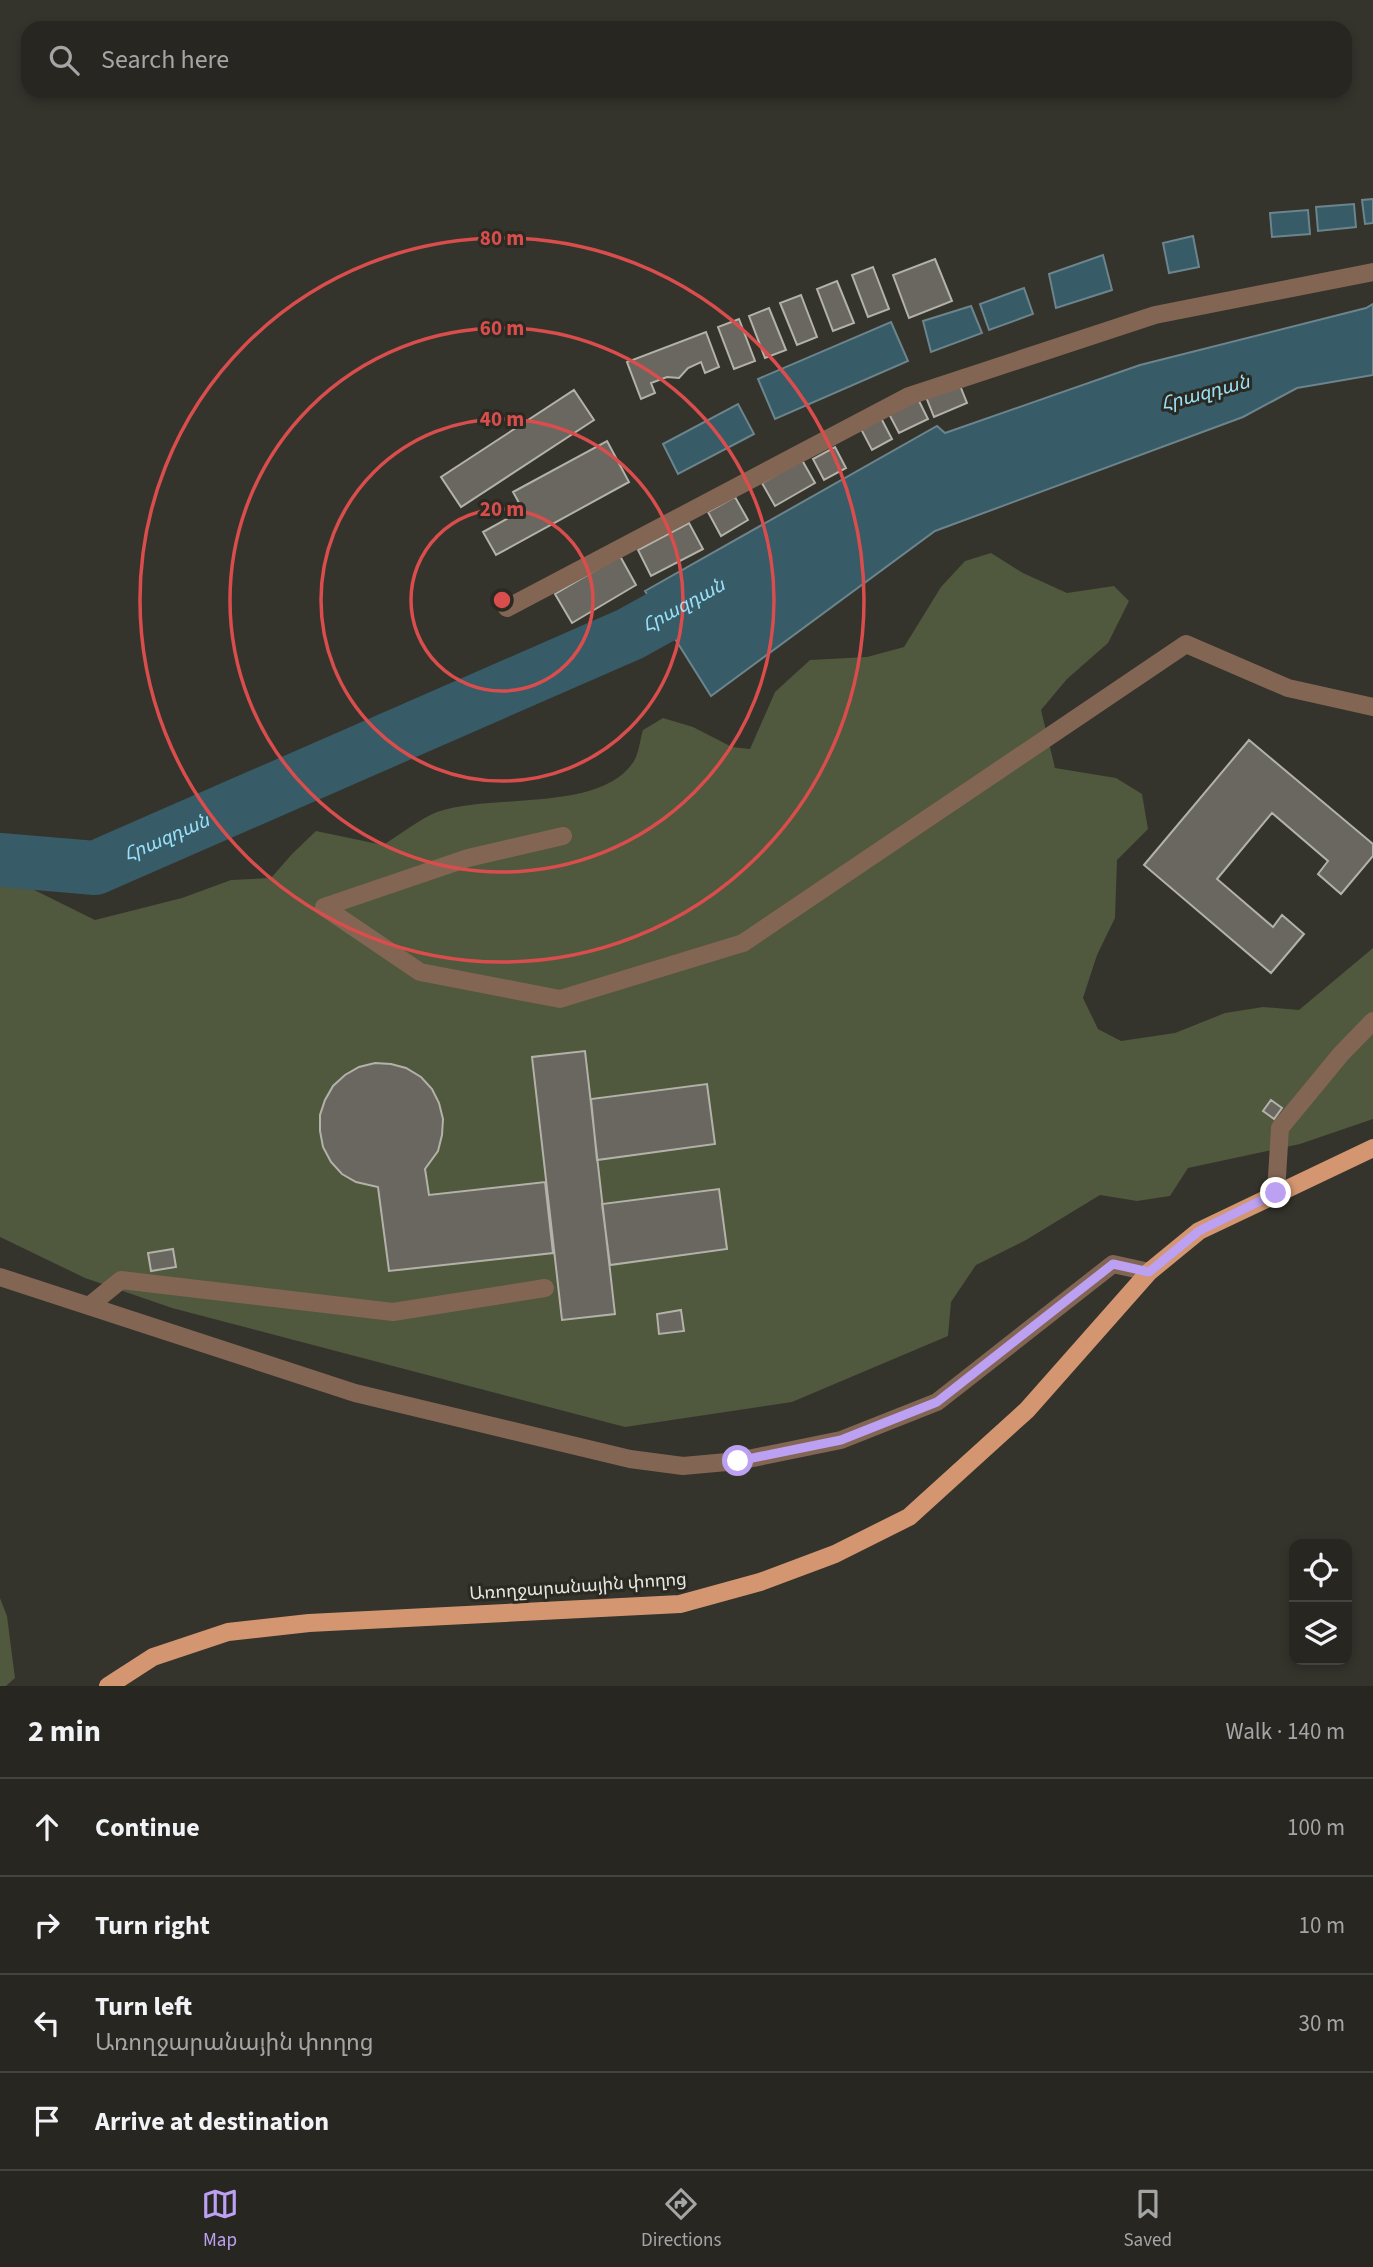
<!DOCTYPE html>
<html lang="en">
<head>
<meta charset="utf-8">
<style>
	body { margin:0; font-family:"Source Sans 3","Noto Sans Armenian",sans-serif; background:#33322e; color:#f1f3f6 }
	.controls { position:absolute; right:21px; bottom:21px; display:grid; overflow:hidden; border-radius:14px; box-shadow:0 4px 10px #0003 }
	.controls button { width:63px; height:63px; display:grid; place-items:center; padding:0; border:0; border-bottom:2px solid #43433f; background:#272621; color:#f1f3f6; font:35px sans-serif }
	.stop { position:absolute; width:21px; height:21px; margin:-16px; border:5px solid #bca0f2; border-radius:50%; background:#fff }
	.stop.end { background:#bca0f2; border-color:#fff; box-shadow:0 2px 7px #0008 }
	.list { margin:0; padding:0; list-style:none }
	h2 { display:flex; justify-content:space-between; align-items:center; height:91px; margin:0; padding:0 28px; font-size:30px }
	h2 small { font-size:23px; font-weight:400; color:#a4a5a5 }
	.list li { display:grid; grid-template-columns:46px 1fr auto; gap:21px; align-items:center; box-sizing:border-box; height:98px; padding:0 28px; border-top:2px solid #43433f }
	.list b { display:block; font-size:26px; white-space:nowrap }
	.list p { margin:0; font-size:23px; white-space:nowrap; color:#a4a5a5 }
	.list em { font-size:23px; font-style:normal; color:#a4a5a5 }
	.icon { flex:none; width:38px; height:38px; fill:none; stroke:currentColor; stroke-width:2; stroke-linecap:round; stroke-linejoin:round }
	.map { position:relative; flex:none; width:1373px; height:1686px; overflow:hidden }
	.search { position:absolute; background:#272621; box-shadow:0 4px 10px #0003; left:21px; right:21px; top:21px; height:77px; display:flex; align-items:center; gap:18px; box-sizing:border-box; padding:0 24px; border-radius:21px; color:#a4a5a5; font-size:26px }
	.sheet { height:483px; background:#272621 }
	nav { display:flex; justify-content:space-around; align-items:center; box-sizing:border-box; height:98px; border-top:2px solid #43433f; background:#272621; font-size:19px; color:#a4a5a5 }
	nav a { display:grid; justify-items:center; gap:4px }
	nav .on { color:#bca0f2 }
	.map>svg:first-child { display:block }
</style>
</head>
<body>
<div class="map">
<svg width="1373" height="1686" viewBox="0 0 1373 1686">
	<rect width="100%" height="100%" fill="#34332c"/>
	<!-- green -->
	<path fill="#50583e" d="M991,553L1023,573L1067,593L1114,586L1129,601L1108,643L1067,679L1041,710L1055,768L1116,778L1142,794L1148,829L1117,860L1115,918L1097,955L1083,998L1098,1029L1121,1041L1175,1033L1225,1013L1263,1007L1299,1010L1373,948V1119L1300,1144L1188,1168L1170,1196L1137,1201L1100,1195L1026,1240L976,1265L951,1302L948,1336L792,1402L625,1427L172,1308L85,1278L0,1237V873L95,920L182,898L231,880L271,878L292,854L316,831L383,845C400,835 419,819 437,812C490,793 602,813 634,761C639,753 640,739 643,730L663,718L693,727L732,747L750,749L775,692L810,660L867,657L904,647L941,587L965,561Z
		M0,1598L7,1616L15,1678L6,1686H0Z"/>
	<!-- water -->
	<path fill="#375b67" stroke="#6c848c" stroke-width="2" d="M1373,199V223L1365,224L1362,200Z
		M1354,204L1356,227L1318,231L1316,207Z
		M1308,210L1310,234L1272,237L1270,213Z
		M1193,236L1199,267L1169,273L1163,243Z
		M1103,255L1112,290L1056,308L1049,274Z
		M1024,288L1033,314L989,330L980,304Z
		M1373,304V375L1297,388L1243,417L935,531L711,696L645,591L937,426L945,433L1140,365L1366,308Z
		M971,306L982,333L931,352L923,321Z
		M891,322L908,361L775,419L758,379Z
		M738,404L754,434L678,474L663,444Z"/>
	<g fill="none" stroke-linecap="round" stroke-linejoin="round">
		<!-- river -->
		<path stroke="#375b67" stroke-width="54" id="s1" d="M0,860L95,868L630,634L724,582"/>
	</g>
	<!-- building -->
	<path fill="#696760" stroke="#b3b2a9" stroke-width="2" d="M935,259L952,301L909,318L893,275Z
		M873,267L889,309L868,317L852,275Z
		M837,281L854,323L833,331L817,289Z
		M801,295L817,337L797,345L780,303Z
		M769,308L786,350L765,358L749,316Z
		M739,319L755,361L734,369L718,327Z
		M706,332L719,367L705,373L701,362L688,368L679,378L667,377L651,383L655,393L641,399L627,362Z
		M959,383L967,403L934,417L926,397Z
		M574,390L594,420L461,507L441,477Z
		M918,399L928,419L899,433L889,414Z
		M881,418L892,439L872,450L861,429Z
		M607,441L629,482L496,555L483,532L523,510L513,492Z
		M835,447L846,468L824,480L813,459Z
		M802,460L815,483L775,506L762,483Z
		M735,497L748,520L721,536L708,512Z
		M689,523L703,549L651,576L638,550Z
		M620,556L636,585L572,623L555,594Z
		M1249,740L1373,844V856L1341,894L1318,874L1328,861L1272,813L1217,879L1273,927L1282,915L1304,934L1271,973L1144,865Z
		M585,1051L615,1314L562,1320L532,1057Z
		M375,1063L391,1064L406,1068L421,1077L432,1089L439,1103L443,1119L442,1135L438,1151L425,1169L429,1195L545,1182L553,1253L389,1271L378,1187L356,1182L342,1174L331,1162L323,1147L320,1131V1115L325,1100L333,1086L345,1075L359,1067Z
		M707,1084L715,1144L597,1160L591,1099Z
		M1271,1100L1282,1108L1274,1119L1263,1111Z
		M719,1189L727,1249L610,1265L602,1204Z
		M173,1249L176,1267L151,1271L148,1253Z
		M681,1310L684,1331L659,1334L657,1314Z"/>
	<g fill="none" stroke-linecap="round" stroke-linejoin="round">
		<!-- minor -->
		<path stroke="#836553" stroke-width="18" d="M507,608L909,396L1155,315L1373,272
			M563,836L468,858L324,907L420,972L560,999L743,943L1186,644L1288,688L1373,707
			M1276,1193L1280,1128L1341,1054L1373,1021
			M0,1277L355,1393L630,1459L683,1466L738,1461L841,1440L937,1402L1113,1264L1149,1272
			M89,1306L121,1280L393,1312L545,1288"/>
		<!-- major -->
		<path stroke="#d39670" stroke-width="18" d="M108,1686L153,1657L228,1632L309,1623L680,1604L760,1582L835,1554L909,1517L1027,1410L1149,1272L1199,1231L1373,1148"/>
	</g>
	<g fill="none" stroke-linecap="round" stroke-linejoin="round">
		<!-- route -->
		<path stroke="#bca0f2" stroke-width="9" d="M738,1461L841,1440L937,1402L1113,1264L1149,1272L1199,1231L1276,1193"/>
	</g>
	<!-- distance rings -->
	<g fill="none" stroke="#d94e4d" stroke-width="3.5">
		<circle cx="502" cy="600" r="91"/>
		<circle cx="502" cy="600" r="181"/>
		<circle cx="502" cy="600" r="272"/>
		<circle cx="502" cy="600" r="362"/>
	</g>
	<g text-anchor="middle" stroke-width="6" stroke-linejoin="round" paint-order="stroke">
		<!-- street labels -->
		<g font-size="18" fill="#e6e5e1" stroke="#2a2922">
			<text transform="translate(578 1586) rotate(-4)" y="6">Առողջարանային փողոց</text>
		</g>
		<!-- water labels -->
		<g font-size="19" font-style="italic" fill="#9ae0f7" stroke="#2a2922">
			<text transform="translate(1205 392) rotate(-15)" y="7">Հրազդան</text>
			<text dy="7" stroke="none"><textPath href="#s1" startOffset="740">Հրազդան</textPath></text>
			<text dy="7" stroke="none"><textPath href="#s1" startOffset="173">Հրազդան</textPath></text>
		</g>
	</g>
	<circle cx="502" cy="600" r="10" fill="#d94e4d" stroke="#2a2922" stroke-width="3.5"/>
	<g font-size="21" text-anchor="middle" font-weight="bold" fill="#d94e4d" stroke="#2a2922" stroke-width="6" stroke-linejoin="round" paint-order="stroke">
		<text x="502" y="245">80 m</text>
		<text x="502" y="335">60 m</text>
		<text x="502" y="426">40 m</text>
		<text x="502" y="516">20 m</text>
	</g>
</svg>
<div class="controls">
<button><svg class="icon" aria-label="locate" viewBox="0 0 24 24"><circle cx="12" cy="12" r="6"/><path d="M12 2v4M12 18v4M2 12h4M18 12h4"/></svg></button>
<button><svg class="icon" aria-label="layers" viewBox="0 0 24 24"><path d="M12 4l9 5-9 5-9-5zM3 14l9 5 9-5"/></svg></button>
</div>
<div class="stop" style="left:738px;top:1461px"></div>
<div class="stop end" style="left:1276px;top:1193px"></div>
<div class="search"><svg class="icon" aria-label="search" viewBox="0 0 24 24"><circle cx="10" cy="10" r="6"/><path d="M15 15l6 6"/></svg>Search here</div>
</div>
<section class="sheet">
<h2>2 min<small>Walk · 140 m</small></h2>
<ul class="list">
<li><svg class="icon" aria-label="ahead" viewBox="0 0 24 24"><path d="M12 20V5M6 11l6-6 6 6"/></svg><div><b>Continue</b></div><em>100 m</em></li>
<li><svg class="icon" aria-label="right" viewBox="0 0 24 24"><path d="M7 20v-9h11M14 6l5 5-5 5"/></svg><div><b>Turn right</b></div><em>10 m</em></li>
<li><svg class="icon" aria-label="left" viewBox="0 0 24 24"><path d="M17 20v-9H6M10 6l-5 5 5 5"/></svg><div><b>Turn left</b><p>Առողջարանային փողոց</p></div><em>30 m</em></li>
<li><svg class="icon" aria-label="arrive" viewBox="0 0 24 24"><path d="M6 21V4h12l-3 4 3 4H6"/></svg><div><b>Arrive at destination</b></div></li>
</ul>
</section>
<nav>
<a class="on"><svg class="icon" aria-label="map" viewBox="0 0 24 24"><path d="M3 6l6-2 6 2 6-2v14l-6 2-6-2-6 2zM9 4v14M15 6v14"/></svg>Map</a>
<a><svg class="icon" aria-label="directions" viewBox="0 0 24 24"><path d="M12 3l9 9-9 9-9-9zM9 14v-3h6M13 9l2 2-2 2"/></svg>Directions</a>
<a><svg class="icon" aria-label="saved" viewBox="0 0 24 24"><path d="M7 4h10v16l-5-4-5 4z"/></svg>Saved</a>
</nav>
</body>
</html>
